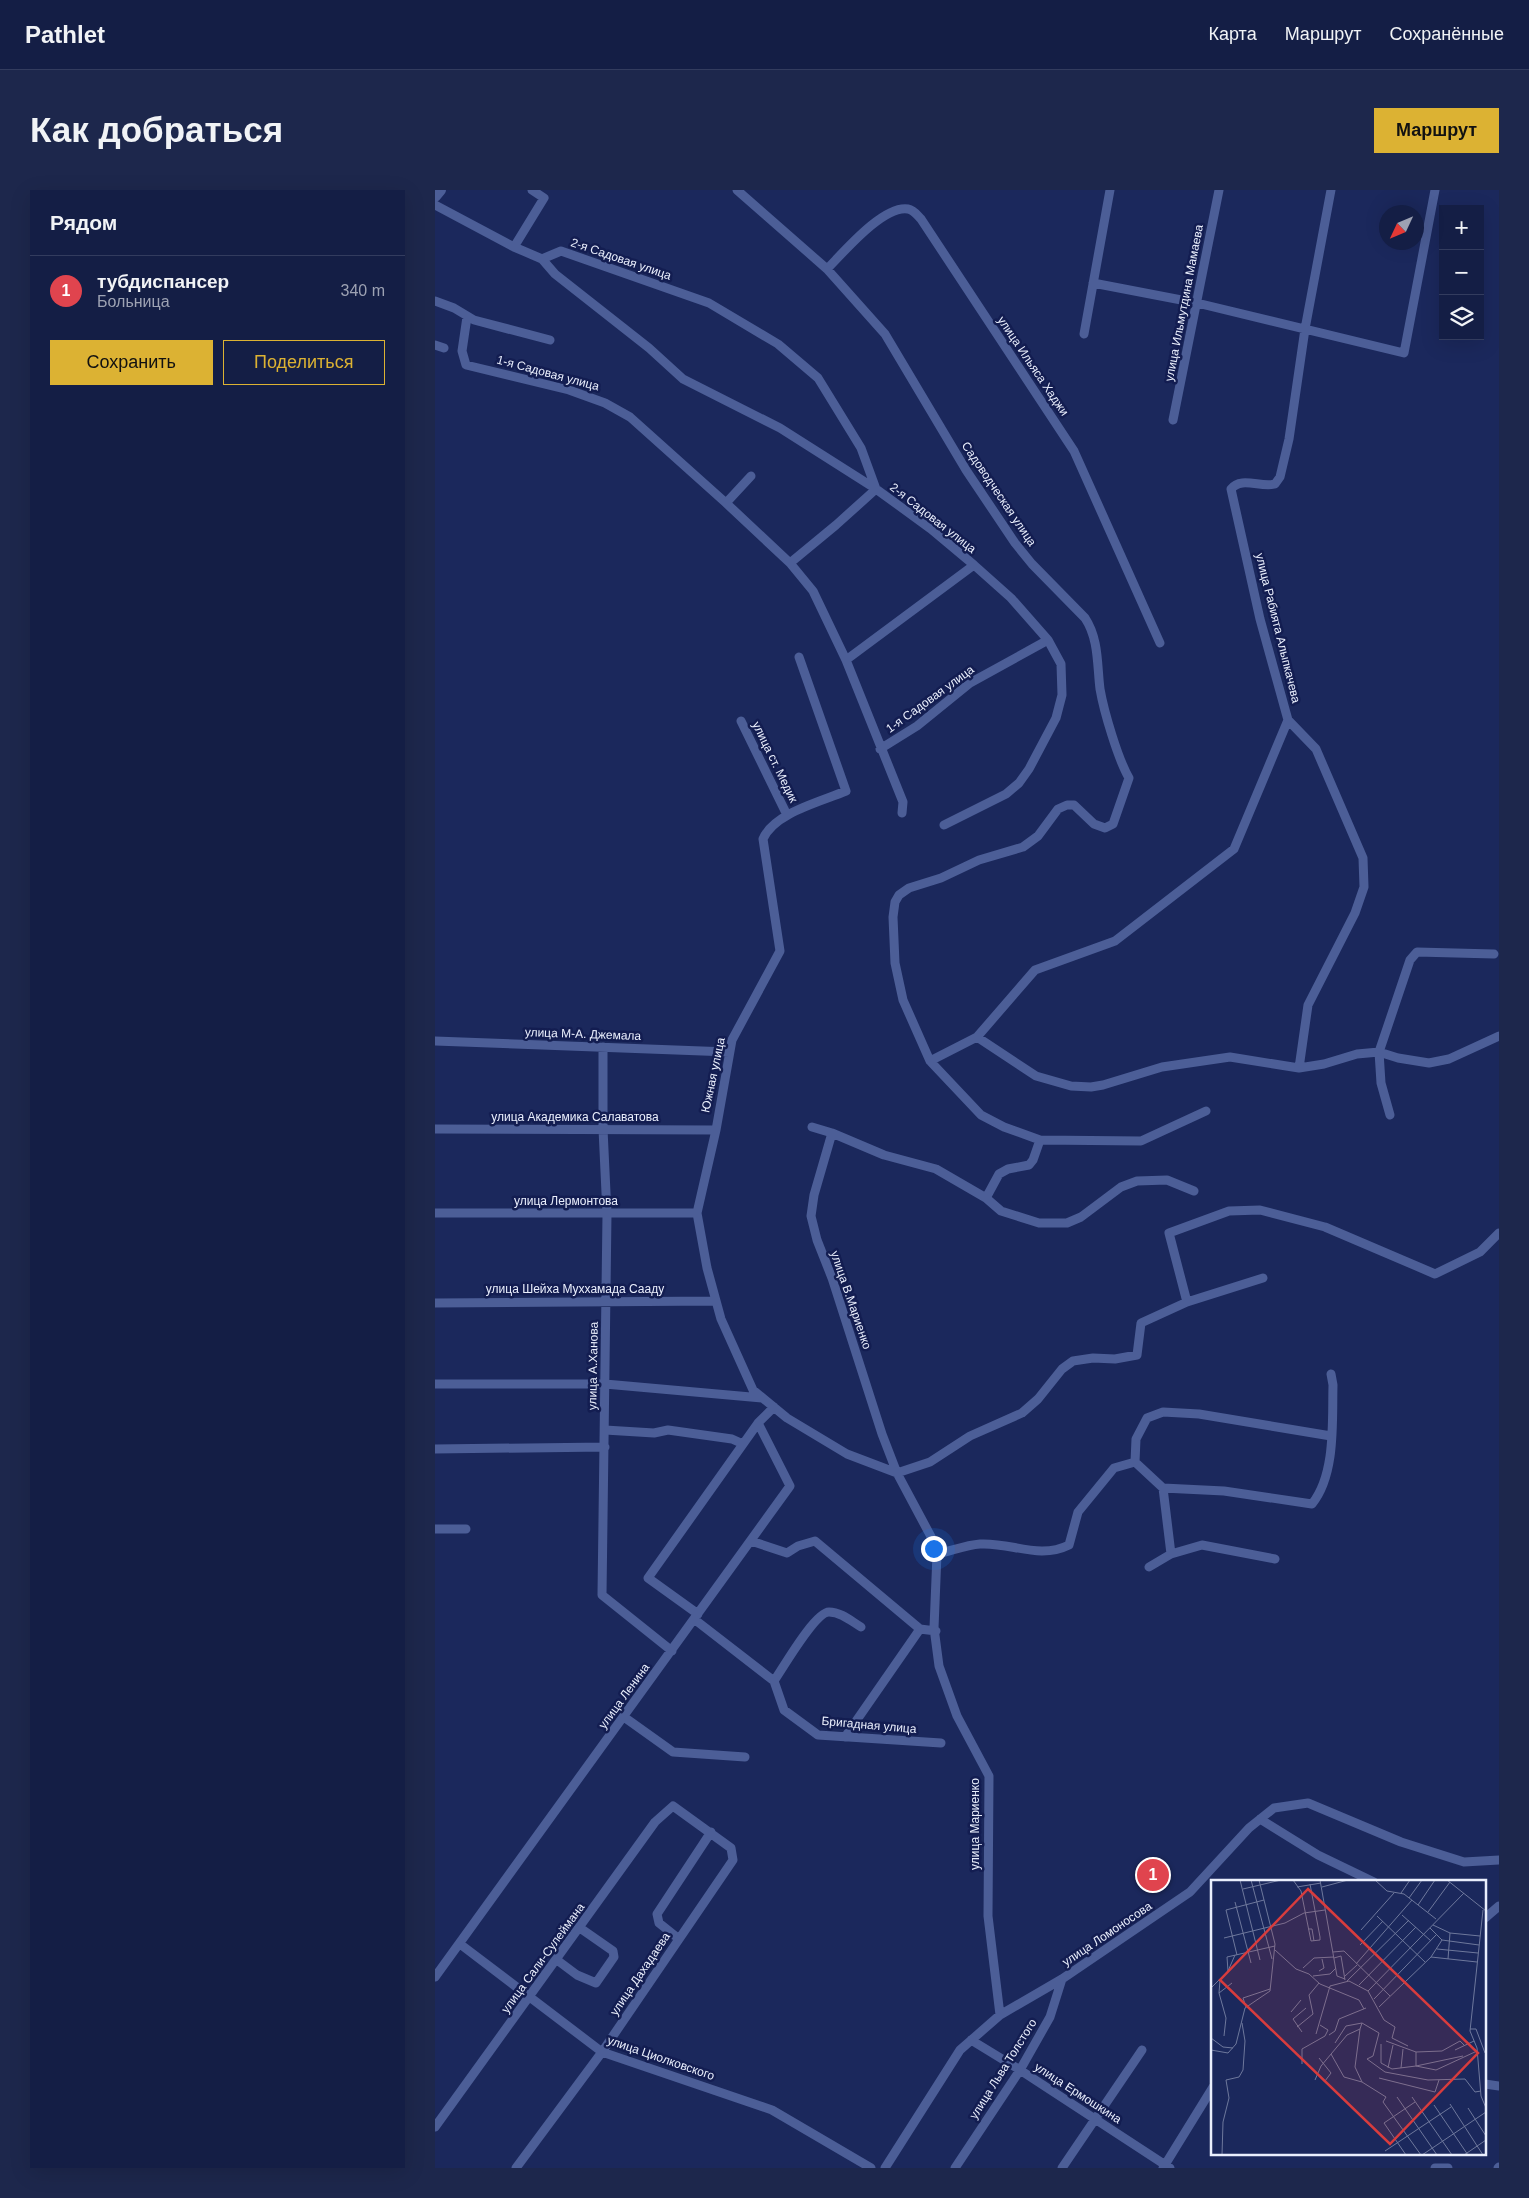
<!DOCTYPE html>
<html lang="ru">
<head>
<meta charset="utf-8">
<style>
	body { margin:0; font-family:Helvetica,sans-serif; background:#1d274c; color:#f1f3f6 }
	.controls { position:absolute; right:15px; top:15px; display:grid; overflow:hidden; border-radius:0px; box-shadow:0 5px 20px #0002 }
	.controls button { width:45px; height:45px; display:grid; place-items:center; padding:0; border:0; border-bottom:1px solid #333c5e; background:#141e45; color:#f1f3f6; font:25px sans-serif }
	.compass { position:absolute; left:944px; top:15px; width:45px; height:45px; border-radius:50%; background:#141e45; box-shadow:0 5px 20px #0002; rotate:226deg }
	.you { position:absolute; left:498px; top:1358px; width:18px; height:18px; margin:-12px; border:4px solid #fff; border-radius:50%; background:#1a73e8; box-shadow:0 0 0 8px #1a73e833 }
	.badge { display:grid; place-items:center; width:32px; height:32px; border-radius:50%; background:#dcb233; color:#fff; font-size:16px; font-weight:700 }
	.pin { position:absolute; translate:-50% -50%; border:2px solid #fff; box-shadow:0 1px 5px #0006 }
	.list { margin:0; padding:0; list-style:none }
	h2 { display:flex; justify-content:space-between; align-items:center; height:65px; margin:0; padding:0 20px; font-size:21px }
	h2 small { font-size:16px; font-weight:400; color:#9da2b3 }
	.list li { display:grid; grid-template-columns:32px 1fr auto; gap:15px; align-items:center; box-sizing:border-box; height:70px; padding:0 20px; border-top:1px solid #333c5e }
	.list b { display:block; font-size:19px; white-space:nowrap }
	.list p { margin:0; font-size:16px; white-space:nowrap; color:#9da2b3 }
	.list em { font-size:16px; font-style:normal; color:#9da2b3 }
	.actions { display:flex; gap:10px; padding:15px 20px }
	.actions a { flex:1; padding:11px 0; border:1px solid #dcb233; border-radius:0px; text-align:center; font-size:18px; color:#dcb233 }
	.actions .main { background:#dcb233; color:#111 }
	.icon { flex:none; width:28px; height:28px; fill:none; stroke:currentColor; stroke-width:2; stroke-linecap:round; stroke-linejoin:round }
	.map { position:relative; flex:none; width:1064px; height:1978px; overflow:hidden; border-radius:0px }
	header { display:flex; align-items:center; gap:30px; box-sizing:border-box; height:70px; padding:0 25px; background:#141e45; border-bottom:1px solid #333c5e }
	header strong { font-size:24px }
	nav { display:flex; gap:28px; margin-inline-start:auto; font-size:18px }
	.intro { display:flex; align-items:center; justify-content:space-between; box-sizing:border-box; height:120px; padding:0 30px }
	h1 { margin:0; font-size:35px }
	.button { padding:12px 22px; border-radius:0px; background:#dcb233; color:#111; font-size:18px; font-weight:700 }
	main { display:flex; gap:30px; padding:0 30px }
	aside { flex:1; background:#141e45; border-radius:0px; box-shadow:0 5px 20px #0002 }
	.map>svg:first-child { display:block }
</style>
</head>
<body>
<header>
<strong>Pathlet</strong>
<nav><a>Карта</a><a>Маршрут</a><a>Сохранённые</a></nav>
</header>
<div class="intro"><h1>Как добраться</h1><a class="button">Маршрут</a></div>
<main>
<aside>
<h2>Рядом<small></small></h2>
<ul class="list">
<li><span class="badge" style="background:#e0444e">1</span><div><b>тубдиспансер</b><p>Больница</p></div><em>340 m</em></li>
</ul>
<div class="actions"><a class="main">Сохранить</a><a>Поделиться</a></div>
</aside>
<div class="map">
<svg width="1064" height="1978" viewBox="0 0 1064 1978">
	<rect width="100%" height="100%" fill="#1b285c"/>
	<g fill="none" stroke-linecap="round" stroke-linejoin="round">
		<!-- street -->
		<path stroke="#4c5e97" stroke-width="9" d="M302,0L392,79L450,144L531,280L580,353L597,374L650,428C664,449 662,475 665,499C669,522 683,569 694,588L678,634L670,638L659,634L639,615H632L623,619L603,646L588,657L544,670L506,688L474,698L464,705L460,712L458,727L460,773L468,810L495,871L546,925L569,937L605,950L706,951L771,921
			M0,15L79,57L107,69L126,61L274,113L343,154L383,188L426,258L441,299L496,339L539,375L576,408L613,450L626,474L627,505L621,528L594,579L584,593L571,604L509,635
			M79,57L109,8L97,0
			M107,69L120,84L214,158L248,189L345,238L441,299L401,335L355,373
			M392,79C408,63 448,15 473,19C479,20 482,25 486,29L639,261L725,453
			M658,93L762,113L969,163L1000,0
			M0,111L19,118L39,130L115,150
			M32,127L27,161L31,175L134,200L170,213L195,227L291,313L355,373L378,401L411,470L468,612L467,623
			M649,144L675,0
			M0,155L9,158
			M738,230L784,0
			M291,313L316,286
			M364,467L411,601C385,612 339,623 328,649L345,761L297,850L281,940L262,1023L272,1078L286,1129L318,1200L352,1228L412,1264L462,1283
			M411,470L539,375
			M853,530L881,559L928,668L929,697L920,723L873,815L864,878
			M306,531L352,625
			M445,559L482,536L535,493L613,450
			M542,847L600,780L680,751L799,659L853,530L825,429L796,299C806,286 826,298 840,294L845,287L854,249L870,139L896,0
			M0,851L294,862
			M168,857V939L172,1024L167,1405L237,1461
			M495,871L542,847L601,886L636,896L656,897L668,895L727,877L795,867L864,878L889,874L922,864L944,862L963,868L994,873L1014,869L1064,846
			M955,925L946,893L944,862L975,770L982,762L1059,764
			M377,937L397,943L449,965L501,979L551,1008L566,1021L604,1033H632L646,1027L686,997L702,991L732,990L759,1001
			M0,939L281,940
			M397,943L379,1005L376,1026L382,1050L397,1088L447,1244L462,1283L501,1356L502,1364L499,1438L504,1476L522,1526L554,1586L553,1726L565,1825
			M551,1008L564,984L573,979L594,975L598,970L605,950
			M0,1023H262
			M752,1112L734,1043L794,1021L825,1020L890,1037L1000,1084L1045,1062L1064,1043
			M0,1113L281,1111
			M0,1194H170L327,1208
			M170,1240L219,1243L233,1240L297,1249L308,1254
			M0,1259L170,1257
			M700,1272L701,1249L712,1228L728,1222L764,1224L896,1246
			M700,1272L728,1298L736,1364
			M462,1283L495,1272L535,1246L587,1223L603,1209L627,1179L638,1171L658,1168L680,1169L702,1165L706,1133L752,1112L828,1088
			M728,1298L789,1301L877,1314C901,1284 897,1232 898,1195L896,1184
			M0,1339H31
			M316,1351L352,1363L363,1356L380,1351L485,1439L501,1441
			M502,1364C516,1361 531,1355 545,1354C576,1352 604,1370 634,1355L643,1322L679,1278L700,1272
			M714,1377L736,1364L767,1355L840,1369
			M263,1424L213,1388L323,1233L339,1217
			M259,1429L339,1491L349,1520L383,1545L506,1553
			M339,1491C348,1478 380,1422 394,1422C406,1422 416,1431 426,1437
			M189,1527L238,1562L310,1567
			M410,1547L485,1439
			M825,1629L883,1665L939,1692
			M1050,1728L1064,1716
			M244,1749L224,1733L222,1724L276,1642
			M25,1754L167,1862L337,1920L436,1978
			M122,1770L142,1785L161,1793L179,1767L178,1761L145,1738
			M0,1787L355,1296L323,1233
			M536,1850L585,1880L735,1978
			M1050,1894L1064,1896
			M0,1937L220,1632L238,1616L296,1658L298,1670L167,1862L81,1978
			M450,1978L525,1860L565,1825L627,1789L755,1702L814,1638L839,1618L873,1613L966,1652L1029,1672L1064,1670
			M520,1978L585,1880L615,1827L627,1789
			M627,1978L707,1860
			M728,1978L778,1897
			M1000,1978H1013
			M1063,1978L1064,1977"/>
		<!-- secondary -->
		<path stroke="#4c5e97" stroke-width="12" d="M0,6L5,0"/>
	</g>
	<g text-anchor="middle" stroke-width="5" stroke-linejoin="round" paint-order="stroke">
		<!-- street labels -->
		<g font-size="12" fill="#eaeffd" stroke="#131d51">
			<text transform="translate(186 69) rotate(19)" y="4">2-я Садовая улица</text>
			<text transform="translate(749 113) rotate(-79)" y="4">улица Ильмутдина Мамаева</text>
			<text transform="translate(598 176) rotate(56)" y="4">улица Ильяса Хаджи</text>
			<text transform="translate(113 183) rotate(15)" y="4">1-я Садовая улица</text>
			<text transform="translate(564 304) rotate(56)" y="4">Садоводческая улица</text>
			<text transform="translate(498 328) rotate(38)" y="4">2-я Садовая улица</text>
			<text transform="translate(843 438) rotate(76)" y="4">улица Рабията Алыпкачева</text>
			<text transform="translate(495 509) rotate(-36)" y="4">1-я Садовая улица</text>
			<text transform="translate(340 572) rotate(64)" y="4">улица ст. Медик</text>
			<text transform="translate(148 844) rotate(2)" y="4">улица М-А. Джемала</text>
			<text transform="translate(278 885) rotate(-78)" y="4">Южная улица</text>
			<text x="140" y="931">улица Академика Салаватова</text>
			<text x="131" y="1015">улица Лермонтова</text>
			<text x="140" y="1103">улица Шейха Муххамада Сааду</text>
			<text transform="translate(416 1110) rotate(71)" y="4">улица В.Мариенко</text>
			<text transform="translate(158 1176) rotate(-89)" y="4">улица А.Ханова</text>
			<text transform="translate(189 1506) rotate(-54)" y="4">улица Ленина</text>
			<text transform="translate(434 1535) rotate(5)" y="4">Бригадная улица</text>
			<text transform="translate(540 1634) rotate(-90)" y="4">улица Мариенко</text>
			<text transform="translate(672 1744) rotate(-34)" y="4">улица Ломоносова</text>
			<text transform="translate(108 1768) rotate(-54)" y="4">улица Сали-Сулеймана</text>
			<text transform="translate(205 1784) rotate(-56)" y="4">улица Дахадаева</text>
			<text transform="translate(226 1868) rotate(19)" y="4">улица Циолковского</text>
			<text transform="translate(568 1879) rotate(-58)" y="4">улица Льва Толстого</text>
			<text transform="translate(643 1903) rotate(33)" y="4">улица Ермошкина</text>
		</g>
	</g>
	<!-- overview -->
	<g transform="translate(776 1690)">
		<rect width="275" height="275" fill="#1b285c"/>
		<path fill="none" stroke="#6e789c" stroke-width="1" d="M29,0L49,80M40,0L61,79M82,0L90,11L100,61L109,60V57L99,4M109,0L126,96L134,99M164,0L176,11L193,14L225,39M236,0L275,31M86,7L110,3M111,7L137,0M32,9L70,0M190,13L199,0M198,18L211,0M24,22L40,83M207,25L224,0M272,30L259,151L266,168L270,216L275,228M217,32L239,2M191,35L220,61M166,36L214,82M222,45L239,53L269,56M219,48L231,60L268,65M97,49H101L103,61M150,50L183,13M13,58L74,43L93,33L114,30M149,65L172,41M159,68L194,103M226,69L267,73M64,70L85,89L98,94L109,104L148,120L153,129M122,72L133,71L179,116M24,75L17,91L16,77L64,66M26,75L15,30L53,20M220,77L266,82M123,78L130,76L134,100M237,79L239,53M145,84L201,20M92,88L103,78L123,77M108,91L113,88L111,79M102,96L119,94L125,88M134,96L146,85M9,100L8,113L15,138L13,156M136,101L198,40M148,105L205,47M119,106L138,101L157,111L173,140L184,147L181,158L197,166M0,108L17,91M157,111L253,13M8,113L21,103M163,119L225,55M35,127L32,118L59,109M168,127L220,77L231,60M80,132L90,120M86,147L102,134L98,115L108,103M149,149L144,187L151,202L175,217L172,222L210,275M259,149H265L274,173M91,152L82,139L95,128M105,154L119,106M118,155L124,151L128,139L155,128M0,158L12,167L22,168M175,161L205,172L231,171L249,161L253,165M124,163L135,146L151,143L168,153L162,176L156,179L174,192L217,200L254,199L264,212L270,211M170,164V183L181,189L205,186L225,190L266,171M0,170L17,173L25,164L34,128L59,111L64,64L48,0M244,170L263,161M205,172V186L252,176M120,174L133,197L151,202M108,178L120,193L114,201M91,184V169L114,156L117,150L109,145M177,188L182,165M190,188L192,169M168,198L224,212L228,200M104,200L110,186L136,155L149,149L151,143M186,217L226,275M201,217L241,275M239,224L272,275M223,225L257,275M257,228L275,256M174,271L240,227M11,275L12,242L18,218L15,200L28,197L32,190L34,161L31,143M195,275L173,243L204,222M211,275L275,232M253,275L275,260"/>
		<path fill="#d83c3d" fill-opacity="0.15" stroke="#d83c3d" stroke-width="2.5" d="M97,9L267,173L179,264L9,100Z"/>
		<rect width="275" height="275" fill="none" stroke="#eaeffd" stroke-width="2.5"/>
	</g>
</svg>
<div class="controls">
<button>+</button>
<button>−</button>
<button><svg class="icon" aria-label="layers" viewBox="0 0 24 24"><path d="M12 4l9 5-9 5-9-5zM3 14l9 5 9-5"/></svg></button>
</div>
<svg class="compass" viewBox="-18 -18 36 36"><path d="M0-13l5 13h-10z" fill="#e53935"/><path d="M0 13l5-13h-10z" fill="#9da2b3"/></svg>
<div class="you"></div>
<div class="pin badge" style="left:718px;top:1685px;background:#e0444e">1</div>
</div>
</main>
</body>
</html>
